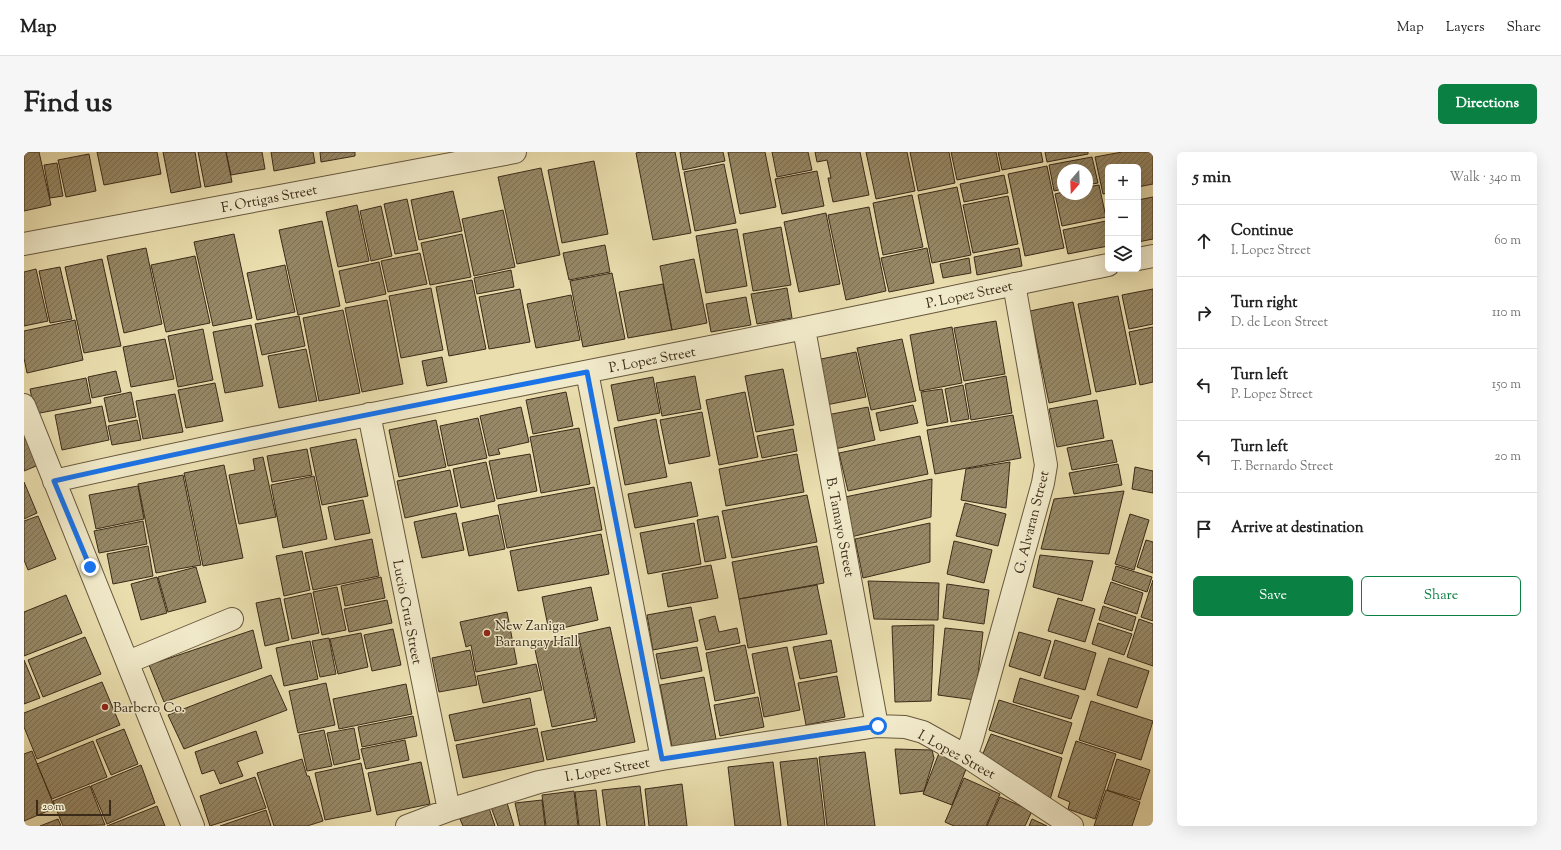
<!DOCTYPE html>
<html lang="en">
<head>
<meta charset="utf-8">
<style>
	body { margin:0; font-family:"Sorts Mill Goudy",serif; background:#f6f6f6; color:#222 }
	.controls { position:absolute; right:12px; top:12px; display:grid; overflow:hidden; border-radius:6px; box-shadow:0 4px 16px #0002 }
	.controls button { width:36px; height:36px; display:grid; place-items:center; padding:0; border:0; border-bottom:1px solid #e0e0e0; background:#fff; color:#222; font:20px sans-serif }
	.compass { position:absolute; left:1033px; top:12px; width:36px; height:36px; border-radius:50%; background:#fff; box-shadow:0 4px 16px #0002; rotate:199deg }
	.scale { position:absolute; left:12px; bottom:10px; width:75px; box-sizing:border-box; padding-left:4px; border:2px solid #3b2b19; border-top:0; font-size:11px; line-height:14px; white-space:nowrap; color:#3b2b19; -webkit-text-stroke:3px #f1eaca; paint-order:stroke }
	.stop { position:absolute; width:12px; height:12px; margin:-9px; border:3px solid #1a73e8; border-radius:50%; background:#fff }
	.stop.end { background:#1a73e8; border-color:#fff; box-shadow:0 1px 4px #0008 }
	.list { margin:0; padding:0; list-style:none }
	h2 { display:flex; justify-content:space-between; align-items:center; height:52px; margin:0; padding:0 16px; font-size:17px }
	h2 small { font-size:13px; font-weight:400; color:#767676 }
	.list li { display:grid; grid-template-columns:26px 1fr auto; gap:12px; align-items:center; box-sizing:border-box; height:72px; padding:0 16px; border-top:1px solid #e0e0e0 }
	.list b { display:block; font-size:15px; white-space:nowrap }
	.list p { margin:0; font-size:13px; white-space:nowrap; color:#767676 }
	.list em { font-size:13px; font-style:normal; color:#767676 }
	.actions { display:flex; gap:8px; padding:12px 16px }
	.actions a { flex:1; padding:9px 0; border:1px solid #0b8043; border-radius:6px; text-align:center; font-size:14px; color:#0b8043 }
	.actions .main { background:#0b8043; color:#fff }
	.icon { flex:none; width:22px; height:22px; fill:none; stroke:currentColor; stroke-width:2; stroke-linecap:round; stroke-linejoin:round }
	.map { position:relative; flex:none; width:1129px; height:674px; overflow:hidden; border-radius:6px }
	header { display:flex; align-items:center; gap:24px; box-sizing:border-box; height:56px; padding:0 20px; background:#fff; border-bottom:1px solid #e0e0e0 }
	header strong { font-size:19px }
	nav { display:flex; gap:22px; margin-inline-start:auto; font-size:14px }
	.intro { display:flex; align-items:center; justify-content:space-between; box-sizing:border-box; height:96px; padding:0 24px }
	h1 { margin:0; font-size:28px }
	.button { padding:10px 18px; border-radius:6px; background:#0b8043; color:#fff; font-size:14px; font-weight:700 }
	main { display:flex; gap:24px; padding:0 24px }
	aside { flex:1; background:#fff; border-radius:6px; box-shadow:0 4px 16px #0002 }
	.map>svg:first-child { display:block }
</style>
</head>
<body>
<header>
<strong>Map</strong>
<nav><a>Map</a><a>Layers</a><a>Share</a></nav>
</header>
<div class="intro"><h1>Find us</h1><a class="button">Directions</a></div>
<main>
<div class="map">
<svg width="1129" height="674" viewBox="0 0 1129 674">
	<defs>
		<pattern id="building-hatch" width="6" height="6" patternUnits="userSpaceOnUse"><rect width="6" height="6" fill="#968866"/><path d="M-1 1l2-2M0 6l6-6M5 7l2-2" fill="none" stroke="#7c6f53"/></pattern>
	</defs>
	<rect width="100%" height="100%" fill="#eadeae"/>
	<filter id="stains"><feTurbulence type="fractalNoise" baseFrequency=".005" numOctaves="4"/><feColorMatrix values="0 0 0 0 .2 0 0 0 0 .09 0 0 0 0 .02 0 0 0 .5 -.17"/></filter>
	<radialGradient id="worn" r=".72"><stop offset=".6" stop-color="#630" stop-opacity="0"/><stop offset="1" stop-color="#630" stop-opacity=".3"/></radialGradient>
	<!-- building -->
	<path fill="url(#building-hatch)" stroke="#3b2b19" d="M0,0H15L27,53L0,59Z
		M73,0H133L137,22L80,33Z
		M139,0H171L177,35L147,41Z
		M174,0H202L208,30L181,35Z
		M202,0H238L241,17L207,23Z
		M247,0H289L291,11L250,19Z
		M296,0H331V4L297,10Z
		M617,0H651L667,81L629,88L612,1Z
		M656,0H699L701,9L659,18Z
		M704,0H741L752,55L716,62Z
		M748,0H784L788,18L753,25Z
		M791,0H836L845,43L809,50L804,26H807L803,8L793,10Z
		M842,0H883L891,39L852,47Z
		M886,0H925L931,31L894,39Z
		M927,0H972L976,19L933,28Z
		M974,0H1017L1019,10L978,18Z
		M1021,0H1064V2L1023,10Z
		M1098,0H1129V32L1114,35V15H1084V41L1079,42L1071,5Z
		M65,2L72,39L42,45L34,8Z
		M1068,5L1074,31L1063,33V18H1039V37L1030,39L1025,13Z
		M570,9L584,82L538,91L524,18Z
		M33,11L39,44L26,46L20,13Z
		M700,12L712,71L671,79L660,20Z
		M1023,14L1040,96L1001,104L984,22Z
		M517,16L536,103L493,112L474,25Z
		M793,19L800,54L758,62L751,27Z
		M980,23L984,41L940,50L936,32Z
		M1075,33L1082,65L1038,74L1031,42L1039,40V42H1063V35Z
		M933,35L947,103L908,111L894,43Z
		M429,39L438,79L395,88L387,48Z
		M888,43L899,95L859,103L849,51Z
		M984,44L994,92L949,101L939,53Z
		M1129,45V87L1114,90V48Z
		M383,47L394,98L371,102L360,52Z
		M333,53L345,109L314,115L302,60Z
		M357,54L368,104L347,109L336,59Z
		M845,55L862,139L822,148L804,63Z
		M479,58L491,115L450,124L438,67Z
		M802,61L816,132L775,140L760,70Z
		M298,69L316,154L274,163L255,78Z
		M1082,69L1084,77V94L1044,102L1039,78Z
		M757,75L767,133L729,139L719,82Z
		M713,77L723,134L682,141L672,84Z
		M210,82L228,166L189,174L170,90Z
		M438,82L447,125L406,133L397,91Z
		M581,93L586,120L545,128L539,101Z
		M122,96L138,172L100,181L83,104Z
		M903,96L910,131L865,140L857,106Z
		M995,96L998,114L953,123L950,105Z
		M396,101L403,132L364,140L357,109Z
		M171,104L186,171L142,180L127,113Z
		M945,106L947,121L919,126L916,112Z
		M78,107L97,194L60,201L41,115Z
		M670,107L683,171L648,178L636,114Z
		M355,110L362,142L322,151L315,119Z
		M261,113L271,160L233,168L223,121Z
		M36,115L48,167L26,171L15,119Z
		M12,117L24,169L0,174V120Z
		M487,118L490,135L453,142L450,126Z
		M588,121L601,187L559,195L546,129Z
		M448,128L462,197L425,204L412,135Z
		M639,132L648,178L604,186L595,140Z
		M407,136L419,198L377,206L365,144Z
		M763,136L768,166L733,172L727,142Z
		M496,137L506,190L465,197L455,145Z
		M1129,137V172L1105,177L1098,143Z
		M547,143L556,188L512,196L503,152Z
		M1094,144L1112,232L1072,240L1054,152Z
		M722,145L727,173L687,180L682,152Z
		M363,148L379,232L338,240L321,156Z
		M1049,150L1067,242L1025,251L1006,159Z
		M319,158L336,241L295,249L279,166Z
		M275,164L281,194L238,203L231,172Z
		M51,168L59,208L3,221L0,206V179Z
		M972,169L981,222L940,229L930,176Z
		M227,173L239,234L201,241L189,180Z
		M928,175L938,231L896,239L886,183Z
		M1129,175V230L1116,233L1105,180Z
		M179,177L189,228L154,235L144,184Z
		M141,187L150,227L107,235L99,195Z
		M878,187L892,249L847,258L833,196Z
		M282,197L293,249L255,256L244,204Z
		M832,200L842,245L802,253L792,208Z
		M418,205L423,230L403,234L398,209Z
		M759,217L770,273L732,280L721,224Z
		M92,219L97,240L68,246L64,225Z
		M671,224L677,257L638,264L632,231Z
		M982,224L988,261L947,268L941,232Z
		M629,225L636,261L594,269L587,233Z
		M62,226L67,251L11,262L6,237Z
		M191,231L199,269L162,276L154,238Z
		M939,233L945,267L927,270L921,237Z
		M918,237L924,270L903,274L897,240Z
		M107,240L112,265L85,270L80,246Z
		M542,240L549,274L509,282L502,248Z
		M721,240L734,305L695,313L682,248Z
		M151,242L159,280L119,287L112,249Z
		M1073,248L1080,286L1033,295L1025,257Z
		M889,253L894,271L856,279L852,261Z
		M78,254L85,288L38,298L31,263Z
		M497,255L505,290L474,297L476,302L465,304L456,264Z
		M844,255L851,288L811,297L803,263Z
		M678,260L686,304L645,312L636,268Z
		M989,263L997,306L911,322L903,278Z
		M454,266L463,306L424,314L416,274Z
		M632,267L643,325L601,333L590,276Z
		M113,268L117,288L88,293L84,274Z
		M412,268L422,315L375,325L365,278Z
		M0,274L17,312L0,319Z
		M555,276L566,332L517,341L506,285Z
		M769,277L773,299L738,306L733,284Z
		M896,284L904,322L824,339L815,301Z
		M332,287L344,344L298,353L286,296Z
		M1088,288L1093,310L1048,318L1043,296Z
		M283,297L288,323L248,330L243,304Z
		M506,302L513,339L473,347L465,309Z
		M773,302L780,340L702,354L695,317Z
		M239,305L252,365L215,372L205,323L231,318L229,307Z
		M462,310L471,349L437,356L429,317Z
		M986,310L982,356L937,348L942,317Z
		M1094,312L1098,333L1050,342L1045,321Z
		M200,313L219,406L179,414L160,321Z
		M1111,315L1129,319V341L1108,337Z
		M426,318L434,354L381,366L373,329Z
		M159,323L177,413L132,421L114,332Z
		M290,324L303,387L259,396L247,333Z
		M908,327L907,365L827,385L821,345Z
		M0,330L13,361L0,367Z
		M667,330L674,364L611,376L604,342Z
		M114,334L120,367L72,377L65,343Z
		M570,335L578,378L483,396L474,353Z
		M1100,339L1085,402L1017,397L1030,347Z
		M783,343L793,390L708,406L698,359Z
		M339,348L346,381L311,388L304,355Z
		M941,351L982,362L974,394L932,384Z
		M432,361L440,398L398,406L390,370Z
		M1106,362L1125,368L1110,418L1091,412Z
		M474,363L481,397L445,404L438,371Z
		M14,364L32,407L4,418L0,408V369Z
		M694,364L702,406L681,410L673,368Z
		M119,369L123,392L75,401L70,379Z
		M670,371L677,412L624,422L616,381Z
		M906,371V410L839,426L831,387Z
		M577,382L585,422L494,439L486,399Z
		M348,387L355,424L289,438L281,401Z
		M1122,388L1129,390V421L1113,415Z
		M930,389L968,398L960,431L923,422Z
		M124,394L129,424L89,432L83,402Z
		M793,394L800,431L715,447L708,410Z
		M278,399L286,438L260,444L252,404Z
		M1016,403L1069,409L1058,449L1009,435Z
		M687,413L694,446L644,455L638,422Z
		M1092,414L1128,425L1123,440L1088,428Z
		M172,415L182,450L144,460L134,425Z
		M133,425L143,461L117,468L107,432Z
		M357,425L361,446L321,454L317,434Z
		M1129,428V469L1117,465Z
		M844,429L915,431L914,468L850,467Z
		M1087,430L1119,441L1113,462L1080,451Z
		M923,432L965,438L960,472L919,466Z
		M793,433L803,482L724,496L715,447Z
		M313,435L322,478L298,483L289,440Z
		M567,435L574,468L525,479L518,445Z
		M287,441L295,481L268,487L260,447Z
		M42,443L58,481L0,504V460Z
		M256,446L265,488L241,494L232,451Z
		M1034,446L1071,457L1061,490L1024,479Z
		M363,448L368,471L325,480L320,457Z
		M1079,454L1112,465L1108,479L1075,468Z
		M667,455L674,489L629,498L623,463Z
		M483,460L493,512L452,520L447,493L442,495L436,470Z
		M691,464L695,480L713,476L716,491L682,498L675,468Z
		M1115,467L1129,472V514L1103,505Z
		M1074,471L1108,482L1100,503L1068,492Z
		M910,473L907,549L871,550L868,474Z
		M586,475L611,590L523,608L517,580L573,569L554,482Z
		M921,476L959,480L951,548L914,543Z
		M369,477L377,513L348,519L340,483Z
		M229,478L238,516L140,550L125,513Z
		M995,480L1027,489L1016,524L985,514Z
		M337,481L344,515L314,522L306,487Z
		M553,484L571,566L528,575L510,493Z
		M61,485L77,522L19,545L4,508Z
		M305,486L312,522L296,525L288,489Z
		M807,488L813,520L776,527L769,495Z
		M1031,488L1072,501L1061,538L1020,526Z
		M286,489L294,527L260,534L252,496Z
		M721,493L731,541L691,549L682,501Z
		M673,495L678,519L637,527L632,502Z
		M763,495L776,558L740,565L728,502Z
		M446,498L453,533L415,540L408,506Z
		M1085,506L1125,519L1113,556L1073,543Z
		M0,508L16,546L0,552Z
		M512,512L518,538L459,551L453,524Z
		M247,523L263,558L160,597L144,563Z
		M813,524L821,565L782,573L774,531Z
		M680,525L692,587L648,595L636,533Z
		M996,526L1055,544L1047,567L989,550Z
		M78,530L96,573L13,607L0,575V561Z
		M302,531L311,573L274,581L265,539Z
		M382,532L388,562L315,577L309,547Z
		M734,545L740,575L696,584L690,553Z
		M506,546L511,573L431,589L425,563Z
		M975,548L1048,571L1038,602L965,578Z
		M1067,549L1129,569L1117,608L1055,588Z
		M389,564L393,584L338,595L334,575Z
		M330,576L336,607L310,613L303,581Z
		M513,576L520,609L439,626L432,593Z
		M100,577L114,612L87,623L72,588Z
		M300,578L308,614L283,619L275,583Z
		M232,579L239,601L213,610L219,624L196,632L190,618L178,622L171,600Z
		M967,582L1038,606L1026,648L958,604Z
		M381,588L385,608L342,617L337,597Z
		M69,589L83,625L28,647L13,612Z
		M1052,589L1092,602L1071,667L1044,657L1046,650L1034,645Z
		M871,597L908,598L910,606L900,639L876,642Z
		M8,599L31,656L0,669V602Z
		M841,600L851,674H803L795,605Z
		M915,601L944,612L928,653L899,642Z
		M793,606L801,674H764L756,610Z
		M278,607L283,624H285L299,669L283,674H250L233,621Z
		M1093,607L1126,618L1116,648L1083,638Z
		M397,610L406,652L353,663L344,621Z
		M749,610L757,674H711L704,615Z
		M337,611L347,659L301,668L291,621Z
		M117,613L131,651L83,672L67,634Z
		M231,625L242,656L186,674L176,644Z
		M940,626L976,642L962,674H930L921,670Z
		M658,632L663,674H625L621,637Z
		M66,634L81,673L39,674L29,649Z
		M616,634L621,674H583L578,638Z
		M572,638L576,674H555L551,640Z
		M1082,638L1116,650L1108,674H1070Z
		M550,639L554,674H522L518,643Z
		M976,645L1008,659L1001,674H963Z
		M518,648L521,674H496L491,651Z
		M483,651L490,674H474L467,655Z
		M133,654L141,674H83Z
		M465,656L471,674H439L436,667Z
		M242,658L247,674H196Z
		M34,667L37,674H16Z
		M1008,667L1023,674H1005Z"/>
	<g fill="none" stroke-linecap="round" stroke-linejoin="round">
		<defs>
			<path id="minor" d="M0,92L491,0
				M1114,107L1129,104
				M780,177L853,574
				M563,220L638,607
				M0,253L169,674
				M345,262L425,658
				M30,329C243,281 457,241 671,198C809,171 946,141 1084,113
				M104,510L208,467
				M942,604L948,587L1019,331L1022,313L990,132
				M383,674L425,658L515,630L638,607L853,574L881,575L899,580L942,604L1048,674"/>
		</defs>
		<!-- minor casing -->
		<use href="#minor" stroke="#67583e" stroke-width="24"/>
		<!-- minor -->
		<use href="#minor" stroke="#f1eaca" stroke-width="22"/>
	</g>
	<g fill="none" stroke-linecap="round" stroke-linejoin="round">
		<!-- route -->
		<path stroke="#1a73e8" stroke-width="5" d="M66,415L30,329C207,289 385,254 563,220L638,607L854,574"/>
	</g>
	<!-- markers -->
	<g fill="#8f2418" stroke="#f1eaca" stroke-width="1.5">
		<circle cx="463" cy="481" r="4"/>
		<circle cx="81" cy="555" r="4"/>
	</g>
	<g text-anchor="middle" stroke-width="3" stroke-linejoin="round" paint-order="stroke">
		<!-- street labels -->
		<g font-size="14" fill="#3b2b19" stroke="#f1eaca">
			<text transform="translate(245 46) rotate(-11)" y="5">F. Ortigas Street</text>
			<text transform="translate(945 142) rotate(-12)" y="5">P. Lopez Street</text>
			<text transform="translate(628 207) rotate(-11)" y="5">P. Lopez Street</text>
			<text transform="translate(1007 370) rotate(-76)" y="5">G. Alvaran Street</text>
			<text transform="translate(817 375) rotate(79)" y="5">B. Tamayo Street</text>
			<text transform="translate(384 460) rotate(79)" y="5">Lucio Cruz Street</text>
			<text transform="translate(933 602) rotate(29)" y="5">I. Lopez Street</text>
			<text transform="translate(583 617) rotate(-10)" y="5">I. Lopez Street</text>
		</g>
		<!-- poi labels -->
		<g font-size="14" fill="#3b2b19" stroke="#f1eaca" text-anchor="start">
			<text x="471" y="478">New Zaniga<tspan x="471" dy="16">Barangay Hall</tspan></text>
			<text x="89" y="560">Barbero Co.</text>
		</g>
	</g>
	<rect width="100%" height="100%" filter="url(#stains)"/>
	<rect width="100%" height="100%" fill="url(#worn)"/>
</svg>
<div class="controls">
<button>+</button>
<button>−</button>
<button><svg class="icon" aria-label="layers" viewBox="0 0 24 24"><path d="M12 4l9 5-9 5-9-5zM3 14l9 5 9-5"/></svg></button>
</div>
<svg class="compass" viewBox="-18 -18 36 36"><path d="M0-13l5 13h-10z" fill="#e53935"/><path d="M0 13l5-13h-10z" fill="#767676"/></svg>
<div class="scale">20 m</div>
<div class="stop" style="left:854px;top:574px"></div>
<div class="stop end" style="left:66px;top:415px"></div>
</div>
<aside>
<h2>5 min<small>Walk · 340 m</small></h2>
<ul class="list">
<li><svg class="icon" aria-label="ahead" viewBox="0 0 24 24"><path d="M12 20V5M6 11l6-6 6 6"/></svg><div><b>Continue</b><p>I. Lopez Street</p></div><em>60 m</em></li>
<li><svg class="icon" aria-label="right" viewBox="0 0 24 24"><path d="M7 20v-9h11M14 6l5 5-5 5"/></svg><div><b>Turn right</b><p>D. de Leon Street</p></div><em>110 m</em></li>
<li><svg class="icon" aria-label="left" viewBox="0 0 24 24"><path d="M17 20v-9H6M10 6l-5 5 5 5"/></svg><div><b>Turn left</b><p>P. Lopez Street</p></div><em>150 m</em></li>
<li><svg class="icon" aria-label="left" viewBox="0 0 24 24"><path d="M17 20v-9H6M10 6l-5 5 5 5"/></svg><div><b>Turn left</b><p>T. Bernardo Street</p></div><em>20 m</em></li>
<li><svg class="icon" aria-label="arrive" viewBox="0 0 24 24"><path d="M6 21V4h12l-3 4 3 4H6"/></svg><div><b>Arrive at destination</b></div></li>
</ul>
<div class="actions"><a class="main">Save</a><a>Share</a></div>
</aside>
</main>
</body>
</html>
